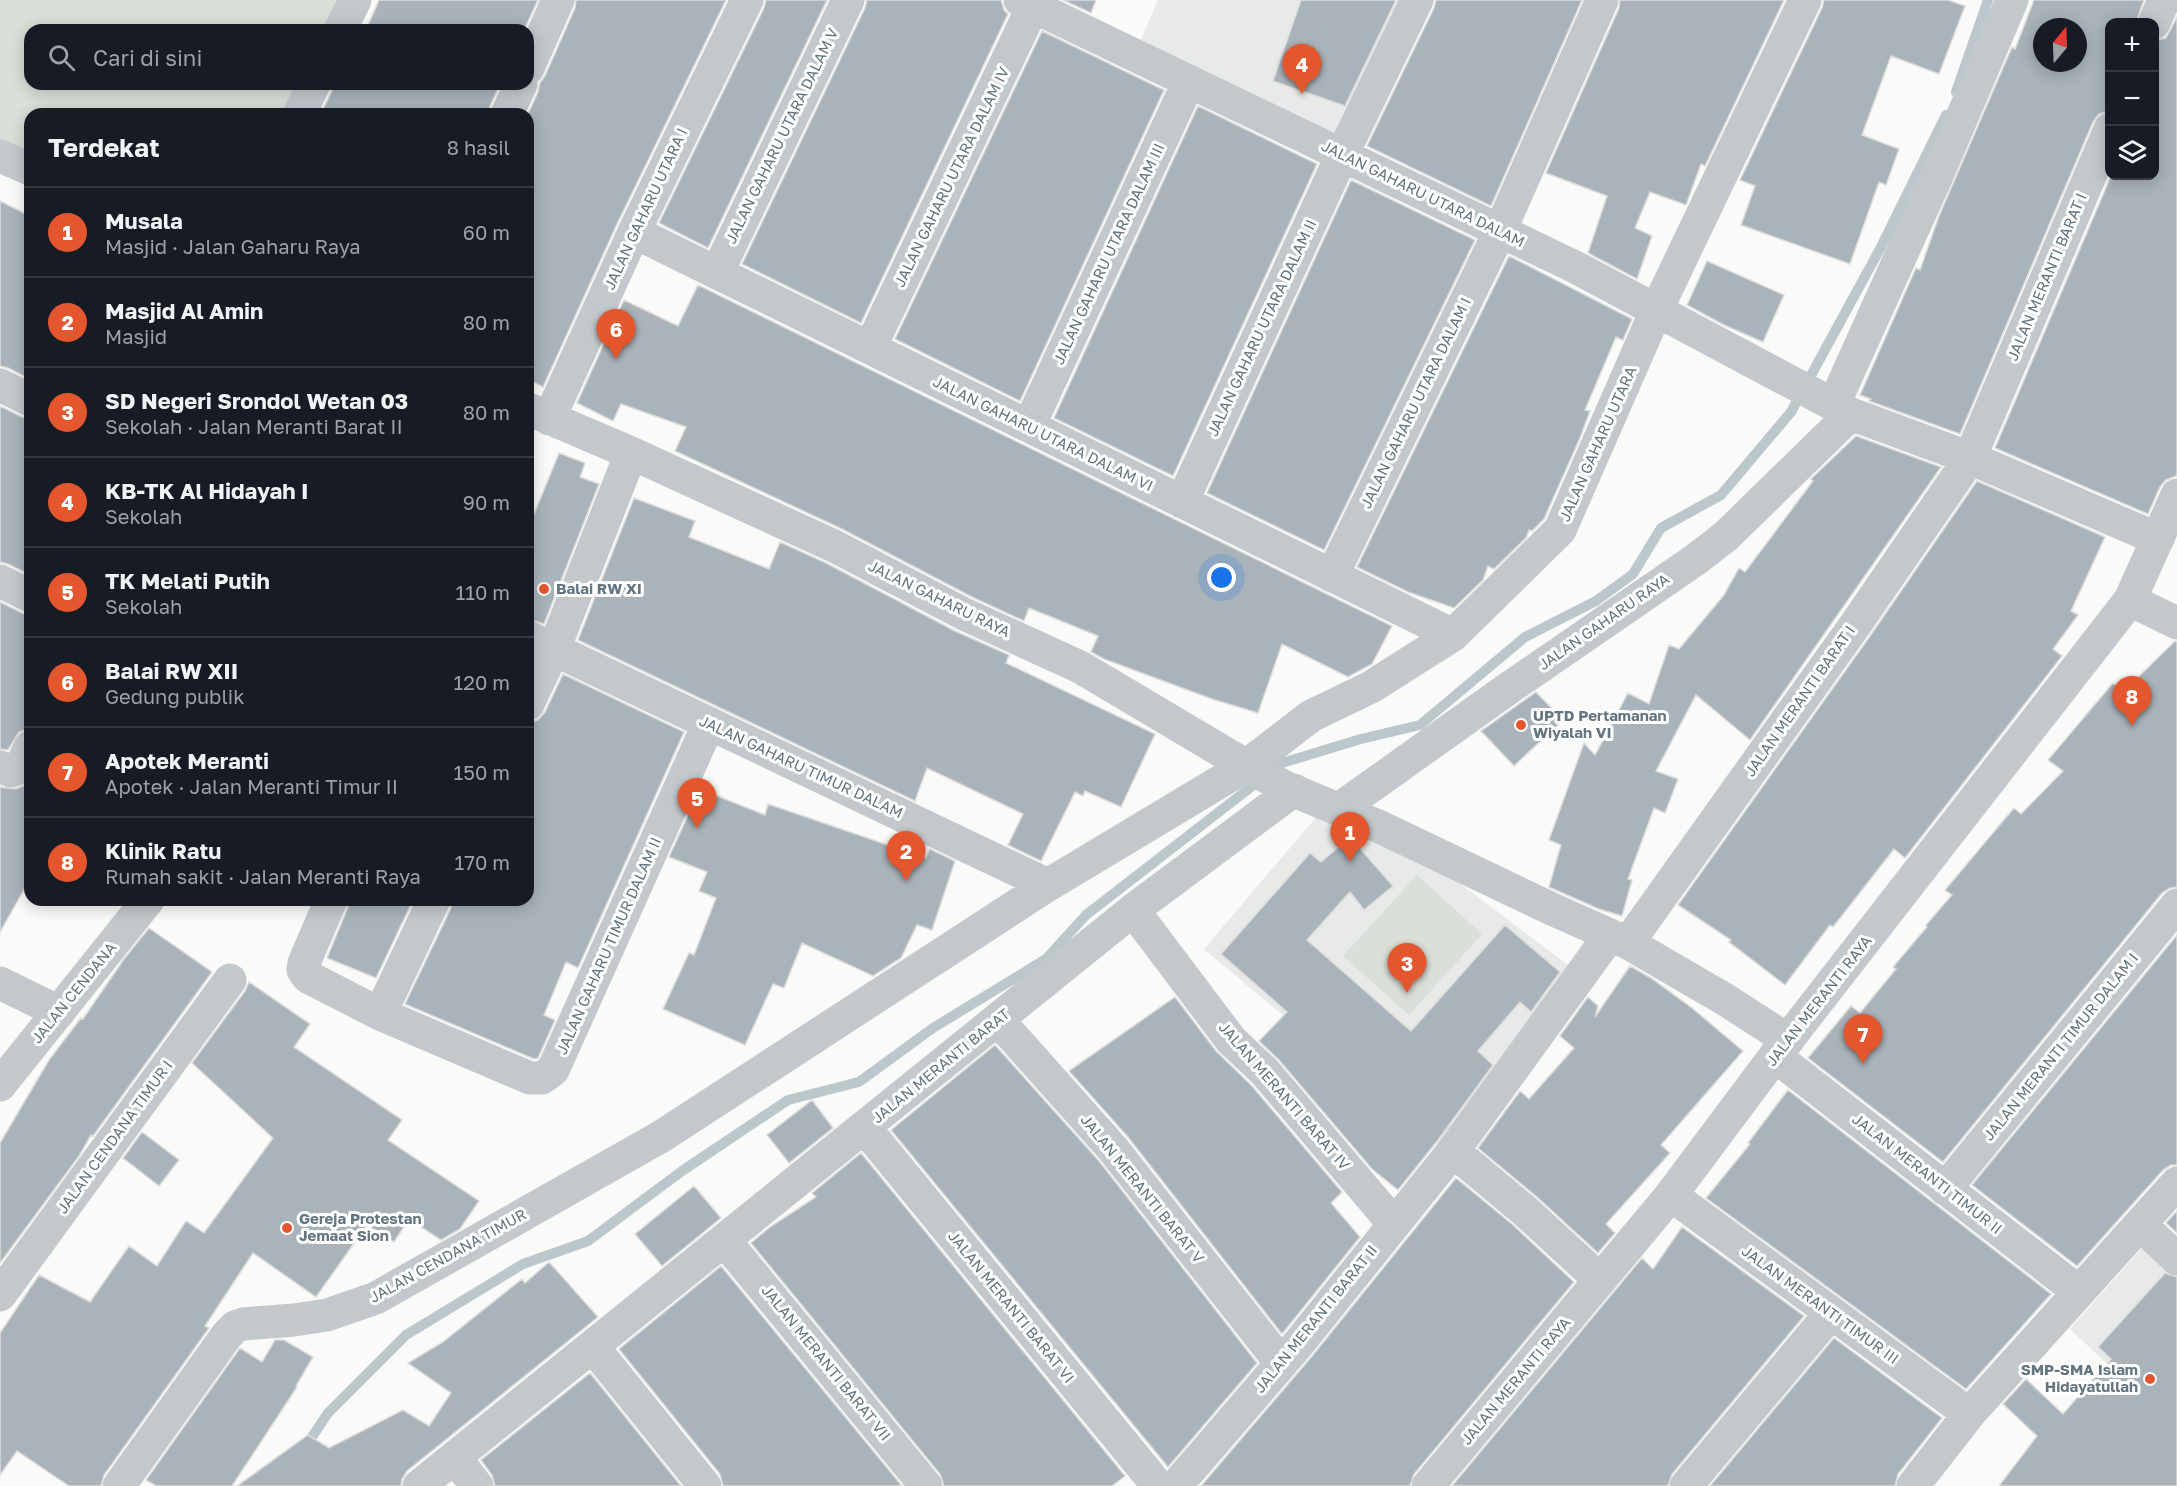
<!DOCTYPE html>
<html lang="id">
<head>
<meta charset="utf-8">
<style>
	body { margin:0; font-family:"Golos Text",sans-serif; background:#20242c; color:#f1f3f6 }
	.controls { position:absolute; right:18px; top:18px; display:grid; overflow:hidden; border-radius:12px; box-shadow:0 3px 15px #0003 }
	.controls button { width:54px; height:54px; display:grid; place-items:center; padding:0; border:0; border-bottom:2px solid #363941; background:#171b24; color:#f1f3f6; font:30px sans-serif }
	.compass { position:absolute; left:2033px; top:18px; width:54px; height:54px; border-radius:50%; background:#171b24; box-shadow:0 3px 15px #0003; rotate:19deg }
	.you { position:absolute; left:1222px; top:578px; width:21px; height:21px; margin:-15px; border:4px solid #fff; border-radius:50%; background:#1a73e8; box-shadow:0 0 0 9px #1a73e833 }
	.badge { display:grid; place-items:center; width:39px; height:39px; border-radius:50%; background:#e4572e; color:#fff; font-size:20px; font-weight:700 }
	.pin { position:absolute; translate:-50% -50px; filter:drop-shadow(0 2px 3px #0008) }
	.pin::after { content:''; position:absolute; top:32px; width:21px; height:18px; background:inherit; clip-path:polygon(0 0,100% 0,50% 100%) }
	.list { margin:0; padding:0; list-style:none }
	h2 { display:flex; justify-content:space-between; align-items:center; height:78px; margin:0; padding:0 24px; font-size:26px }
	h2 small { font-size:20px; font-weight:400; color:#9ea1a6 }
	.list li { display:grid; grid-template-columns:39px 1fr auto; gap:18px; align-items:center; box-sizing:border-box; height:90px; padding:0 24px; border-top:2px solid #363941 }
	.list b { display:block; font-size:22px; white-space:nowrap }
	.list p { margin:0; font-size:20px; white-space:nowrap; color:#9ea1a6 }
	.list em { font-size:20px; font-style:normal; color:#9ea1a6 }
	.icon { flex:none; width:33px; height:33px; fill:none; stroke:currentColor; stroke-width:2; stroke-linecap:round; stroke-linejoin:round }
	.map { position:relative; flex:none; width:2177px; height:1486px; overflow:hidden }
	.search { position:absolute; background:#171b24; box-shadow:0 3px 15px #0003; left:24px; top:24px; width:510px; height:66px; display:flex; align-items:center; gap:15px; box-sizing:border-box; padding:0 21px; border-radius:18px; color:#9ea1a6; font-size:22px }
	.panel { position:absolute; background:#171b24; box-shadow:0 3px 15px #0003; left:24px; top:108px; width:510px; height:798px; border-radius:18px }
	.map>svg:first-child { display:block }
</style>
</head>
<body>
<div class="map">
<svg width="2177" height="1486" viewBox="0 0 2177 1486">
	<rect width="100%" height="100%" fill="#fafaf8"/>
	<!-- built -->
	<path fill="#e8e9e9" d="M1158,0H1411L1341,143L1139,44Z
		M1318,815L1437,866L1572,968L1444,1151L1204,949Z
		M2148,1241L2177,1269V1430L2070,1329Z"/>
	<!-- green -->
	<path fill="#dadfd7" d="M0,0H340L324,30H30V84H297L281,114H30V155L0,140Z
		M1417,875L1482,934L1409,1015L1343,956Z"/>
	<g fill="none" stroke-linecap="round" stroke-linejoin="round">
		<!-- stream -->
		<path stroke="#bbc7cb" stroke-width="10" d="M1956,92L1988,0
			M304,1449L328,1413L406,1335L523,1264L588,1241L682,1171L788,1100L859,1082L933,1028L1046,959L1086,915L1282,763L1361,739L1420,725L1525,637L1596,601L1633,574L1661,528L1721,495L1791,412L1881,247L1946,115"/>
	</g>
	<!-- building -->
	<path fill="#aab3b9" stroke="#dcdcda" stroke-width="1.5" fill-rule="evenodd" d="M379,0H538L524,30H366Z
		M576,0H726L617,224L543,387L528,379V114L538,92L540,83L545,76L575,8Z
		M766,0H827L708,248L659,223L764,8Z
		M867,0H1001L1004,10L1008,14L861,323L742,264L865,8Z
		M1063,0H1096L1091,13Z
		M1301,0H1396L1345,106L1273,81Z
		M1436,0H1582L1491,206L1367,146L1434,8Z
		M1620,0H1784L1705,166L1701,164L1686,205L1650,192L1635,228L1652,236L1637,279L1588,253L1607,196L1546,173L1619,8Z
		M1824,0H1948L1965,6L1939,74L1891,56L1862,135L1899,149L1886,185L1879,182L1850,264L1741,225L1755,186L1740,180L1822,8Z
		M2034,0H2144L2136,22H2109V111L2099,114L2093,122L1960,434L1869,401L1871,399L1860,395L1916,268L1920,270L1939,216L2012,47L2015,49ZM2042,27H2078V63H2042Z
		M2177,17V473L2176,476L2166,480L2160,487L2148,514L1995,448L2111,176H2154V41L2166,38Z
		M1042,31L1164,90L1020,401L895,339Z
		M335,84H500L490,106L489,114H321Z
		M1198,106L1317,164L1173,476L1054,418Z
		M1351,180L1475,240L1324,550L1207,493Z
		M0,201L30,216V379L8,368L0,366Z
		M1509,256L1632,319L1623,340L1616,337L1585,410L1590,411L1580,438L1544,519L1532,531L1529,530L1526,538L1494,569L1488,566L1483,580L1454,608L1408,592L1357,567Z
		M1707,261L1784,295L1763,342L1724,325L1687,305Z
		M698,285L1392,626L1372,664L1348,677L1282,644L1258,713L1212,699L1104,659L1091,652L1098,636L1029,608L1024,621L972,597L842,529L675,451L686,427L621,404L613,421L577,403L624,300L678,326Z
		M0,406L22,417L30,419V575L8,564L0,562Z
		M1856,436L1941,467L1750,740L1696,695L1656,771L1678,779L1665,813L1654,808L1628,879L1632,880L1622,916L1599,909L1549,887L1561,845L1549,840L1584,743L1595,755L1628,693L1649,704L1669,645L1679,649L1724,595L1739,568L1745,572L1813,481L1811,479Z
		M559,453L585,463L580,477L599,484L544,624L528,619V529Z
		M1977,481L2105,537L2071,611L2078,615L2053,649L2062,656L1905,858L1894,849L1833,927L1830,925L1785,985L1729,942L1731,940L1678,905L1868,639Z
		M634,498L695,521L689,537L769,569L780,542L826,563L955,631L1009,655L1006,663L1155,734L1121,807L1085,791L1083,796L1075,792L1041,861L1008,845L1023,814L927,768L915,801L578,640Z
		M0,602L22,613L30,615V729L19,732L8,750L0,749Z
		M2175,641L2177,642V887L2170,888L2162,893L1943,1162L1808,1058L1851,1006L1860,1013L1896,969L1893,967L1927,927L1926,925L1952,895L1945,890L2014,808L2021,814L2063,771L2048,760L2113,683L2123,692Z
		M563,674L684,732L578,968L566,962L544,1015L555,1020L538,1058L534,1059L405,1004L451,908L452,900H528V723L538,720L545,712Z
		M1536,692L1563,720L1514,766L1481,731Z
		M30,783V879L0,932V787L16,789Z
		M700,789L765,815L768,804L926,858L930,849L955,861L932,930L917,925L901,958L873,976L802,943L784,988L773,984L745,1045L663,1009L689,953L694,955L716,898L699,891L707,872L669,857Z
		M1350,837L1393,886L1364,910L1350,892L1307,940L1411,1031L1505,925L1560,972L1531,1012L1520,1002L1478,1051L1493,1065L1438,1140L1398,1190L1372,1169L1279,1060L1259,1041L1287,1012L1221,954L1310,853L1321,862Z
		M349,900H413L376,978L327,958L348,907Z
		M149,928L212,972L93,1136L91,1135L79,1156L0,1263V1143L49,1060L81,1018L83,1019L124,959Z
		M2177,935V1165H2171L2163,1170L2077,1266L1972,1185Z
		M1630,966L1651,978L1692,1008L1743,1051L1661,1145L1670,1153L1606,1224L1615,1233L1598,1253L1537,1197L1478,1148L1520,1091L1529,1099L1574,1048L1560,1036L1588,997L1598,1006L1595,1017Z
		M249,982L310,1024L294,1047L402,1120L388,1140L479,1201L460,1229L441,1240L409,1219L394,1242L367,1225L316,1297L253,1253L205,1326L209,1328L104,1475L101,1486H69L17,1451L0,1475V1333L39,1275L90,1302L129,1246L157,1266L186,1221L204,1233L273,1138L192,1063L245,991Z
		M1175,997L1216,1051L1251,1085L1342,1192L1331,1203L1360,1237L1282,1334L1128,1137L1069,1071Z
		M995,1045L1099,1161L1257,1363L1168,1467L891,1130Z
		M1788,1090L2051,1294L1966,1389L1706,1198L1750,1144L1748,1143Z
		M812,1100L833,1128L789,1163L767,1135Z
		M142,1132L179,1160L159,1186L123,1158Z
		M861,1153L1125,1476L1112,1486H944L940,1474L751,1243L770,1227L816,1197L812,1193Z
		M1456,1178L1513,1225L1574,1282L1414,1474L1410,1486H1201L1313,1355Z
		M694,1186L721,1218L662,1266L635,1234Z
		M2177,1211V1233L2166,1223Z
		M1682,1227L1804,1316L1672,1474L1668,1486H1452L1642,1258L1653,1269Z
		M549,1262L598,1317L407,1471L402,1479L401,1486H237L308,1435L329,1448L403,1410L429,1426L451,1393L408,1363L443,1342L522,1279L525,1283Z
		M721,1266L902,1486H723L720,1474L619,1349Z
		M2165,1273L2177,1277V1486H1999L2037,1436L2003,1404L2026,1379L2063,1414L2111,1359L2098,1347Z
		M1834,1338L1942,1418L1898,1474L1895,1486H1710Z
		M275,1340H284L313,1357L296,1386L297,1387L232,1486H156L146,1480L240,1348L262,1362Z
		M590,1373L681,1486H495L492,1475L481,1460Z"/>
	<g fill="none" stroke-linecap="round" stroke-linejoin="round">
		<!-- minor -->
		<path stroke="#c3c8cc" stroke-width="33" d="M1020,0L1575,267L1851,414L1970,458L2158,539
			M2154,23L2164,0
			M340,30L355,0
			M528,68L558,0
			M299,114L314,84
			M507,114L521,84
			M0,156L30,169
			M634,232L1453,635
			M717,273L848,0
			M870,348L1036,0
			M0,385L30,400
			M1834,404L1936,178L2012,0
			M528,409L631,453L834,546L964,614L1080,667L1250,768L1285,787L1378,826L1554,910L1628,943L1726,1000L1788,1040
			M549,419L634,232L747,0
			M1029,426L1189,81
			M1182,502L1342,155L1417,0
			M1332,576L1500,231L1602,0
			M0,581L30,596
			M2130,600L2177,623
			M528,637L1048,885
			M528,704L554,649L631,453
			M0,767L11,771L20,768L30,747
			M1339,809L1509,688L1695,560L1726,536L1851,414
			M331,900L304,963L303,970L308,977L380,1014L530,1078H542L553,1070L709,723
			M1133,910L1231,1040L1265,1072L1394,1224
			M1628,943L1853,628L1970,458L2110,129
			M0,983L59,1012
			M380,1014L434,900
			M998,1020L1113,1149L1281,1363
			M1775,1056L2079,1292
			M0,1085L148,900
			M865,1128L1158,1486
			M1453,1151L1525,1211L1600,1280
			M1945,1189L2177,905
			M1671,1195L1969,1414
			M2140,1224L2177,1259
			M725,1241L926,1486
			M0,1295L230,980
			M593,1347L705,1486
			M455,1458L477,1486
			M119,1486L227,1335L235,1327L243,1324L294,1320L327,1315L376,1298L662,1136L1048,885L1246,766L1311,716L1371,687L1453,635L1560,530L1656,311L1805,0
			M419,1486L1133,910L1294,790
			M1176,1486L1299,1343L1453,1151L1610,935
			M1686,1486L1831,1313
			M1913,1486L1969,1414L2177,1183"/>
		<!-- tertiary -->
		<path stroke="#c3c8cc" stroke-width="33" d="M1428,1486L1671,1195L1775,1056L2130,600L2177,495"/>
	</g>
	<!-- markers -->
	<g fill="#e4572e" stroke="#fff" stroke-width="2">
		<circle cx="544" cy="589" r="6"/>
		<circle cx="1521" cy="725" r="6"/>
		<circle cx="287" cy="1228" r="6"/>
		<circle cx="2150" cy="1379" r="6"/>
	</g>
	<g text-anchor="middle" stroke-width="6" stroke-linejoin="round" paint-order="stroke">
		<!-- street labels -->
		<g font-size="15" fill="#657683" stroke="#fff">
			<text transform="translate(782 136) rotate(-64)" y="5">JALAN GAHARU UTARA DALAM V</text>
			<text transform="translate(952 177) rotate(-64)" y="5">JALAN GAHARU UTARA DALAM IV</text>
			<text transform="translate(1423 194) rotate(26)" y="5">JALAN GAHARU UTARA DALAM</text>
			<text transform="translate(646 209) rotate(-65)" y="5">JALAN GAHARU UTARA I</text>
			<text transform="translate(1109 254) rotate(-65)" y="5">JALAN GAHARU UTARA DALAM III</text>
			<text transform="translate(2047 277) rotate(-67)" y="5">JALAN MERANTI BARAT I</text>
			<text transform="translate(1262 328) rotate(-65)" y="5">JALAN GAHARU UTARA DALAM II</text>
			<text transform="translate(1416 403) rotate(-64)" y="5">JALAN GAHARU UTARA DALAM I</text>
			<text transform="translate(1043 434) rotate(26)" y="5">JALAN GAHARU UTARA DALAM VI</text>
			<text transform="translate(1598 444) rotate(-66)" y="5">JALAN GAHARU UTARA</text>
			<text transform="translate(939 599) rotate(26)" y="5">JALAN GAHARU RAYA</text>
			<text transform="translate(1604 622) rotate(-35)" y="5">JALAN GAHARU RAYA</text>
			<text transform="translate(1800 701) rotate(-55)" y="5">JALAN MERANTI BARAT I</text>
			<text transform="translate(801 767) rotate(25)" y="5">JALAN GAHARU TIMUR DALAM</text>
			<text transform="translate(609 946) rotate(-66)" y="5">JALAN GAHARU TIMUR DALAM II</text>
			<text transform="translate(74 993) rotate(-51)" y="5">JALAN CENDANA</text>
			<text transform="translate(1819 1001) rotate(-52)" y="5">JALAN MERANTI RAYA</text>
			<text transform="translate(2061 1047) rotate(-51)" y="5">JALAN MERANTI TIMUR DALAM I</text>
			<text transform="translate(941 1066) rotate(-39)" y="5">JALAN MERANTI BARAT</text>
			<text transform="translate(1284 1096) rotate(49)" y="5">JALAN MERANTI BARAT IV</text>
			<text transform="translate(115 1137) rotate(-54)" y="5">JALAN CENDANA TIMUR I</text>
			<text transform="translate(1927 1174) rotate(38)" y="5">JALAN MERANTI TIMUR II</text>
			<text transform="translate(1142 1189) rotate(51)" y="5">JALAN MERANTI BARAT V</text>
			<text transform="translate(448 1256) rotate(-29)" y="5">JALAN CENDANA TIMUR</text>
			<text transform="translate(1820 1305) rotate(36)" y="5">JALAN MERANTI TIMUR III</text>
			<text transform="translate(1011 1307) rotate(51)" y="5">JALAN MERANTI BARAT VI</text>
			<text transform="translate(1316 1319) rotate(-51)" y="5">JALAN MERANTI BARAT II</text>
			<text transform="translate(826 1363) rotate(51)" y="5">JALAN MERANTI BARAT VII</text>
			<text transform="translate(1516 1381) rotate(-50)" y="5">JALAN MERANTI RAYA</text>
		</g>
		<!-- poi labels -->
		<g font-size="15" font-weight="bold" fill="#657683" stroke="#fff" text-anchor="start">
			<text x="556" y="594">Balai RW XI</text>
			<text x="1533" y="721">UPTD Pertamanan<tspan x="1533" dy="17">Wiyalah VI</tspan></text>
			<text x="299" y="1224">Gereja Protestan<tspan x="299" dy="17">Jemaat Sion</tspan></text>
			<text x="2138" y="1375" text-anchor="end">SMP-SMA Islam<tspan x="2138" dy="17">Hidayatullah</tspan></text>
		</g>
	</g>
</svg>
<div class="controls">
<button>+</button>
<button>−</button>
<button><svg class="icon" aria-label="layers" viewBox="0 0 24 24"><path d="M12 4l9 5-9 5-9-5zM3 14l9 5 9-5"/></svg></button>
</div>
<svg class="compass" viewBox="-18 -18 36 36"><path d="M0-13l5 13h-10z" fill="#e53935"/><path d="M0 13l5-13h-10z" fill="#9ea1a6"/></svg>
<div class="you"></div>
<div class="pin badge" style="left:1350px;top:862px">1</div>
<div class="pin badge" style="left:906px;top:881px">2</div>
<div class="pin badge" style="left:1407px;top:993px">3</div>
<div class="pin badge" style="left:1302px;top:94px">4</div>
<div class="pin badge" style="left:697px;top:828px">5</div>
<div class="pin badge" style="left:616px;top:359px">6</div>
<div class="pin badge" style="left:1863px;top:1064px">7</div>
<div class="pin badge" style="left:2132px;top:726px">8</div>
<div class="search"><svg class="icon" aria-label="search" viewBox="0 0 24 24"><circle cx="10" cy="10" r="6"/><path d="M15 15l6 6"/></svg>Cari di sini</div>
<section class="panel">
<h2>Terdekat<small>8 hasil</small></h2>
<ul class="list">
<li><span class="badge">1</span><div><b>Musala</b><p>Masjid · Jalan Gaharu Raya</p></div><em>60 m</em></li>
<li><span class="badge">2</span><div><b>Masjid Al Amin</b><p>Masjid</p></div><em>80 m</em></li>
<li><span class="badge">3</span><div><b>SD Negeri Srondol Wetan 03</b><p>Sekolah · Jalan Meranti Barat II</p></div><em>80 m</em></li>
<li><span class="badge">4</span><div><b>KB-TK Al Hidayah I</b><p>Sekolah</p></div><em>90 m</em></li>
<li><span class="badge">5</span><div><b>TK Melati Putih</b><p>Sekolah</p></div><em>110 m</em></li>
<li><span class="badge">6</span><div><b>Balai RW XII</b><p>Gedung publik</p></div><em>120 m</em></li>
<li><span class="badge">7</span><div><b>Apotek Meranti</b><p>Apotek · Jalan Meranti Timur II</p></div><em>150 m</em></li>
<li><span class="badge">8</span><div><b>Klinik Ratu</b><p>Rumah sakit · Jalan Meranti Raya</p></div><em>170 m</em></li>
</ul>
</section>
</div>
</body>
</html>
